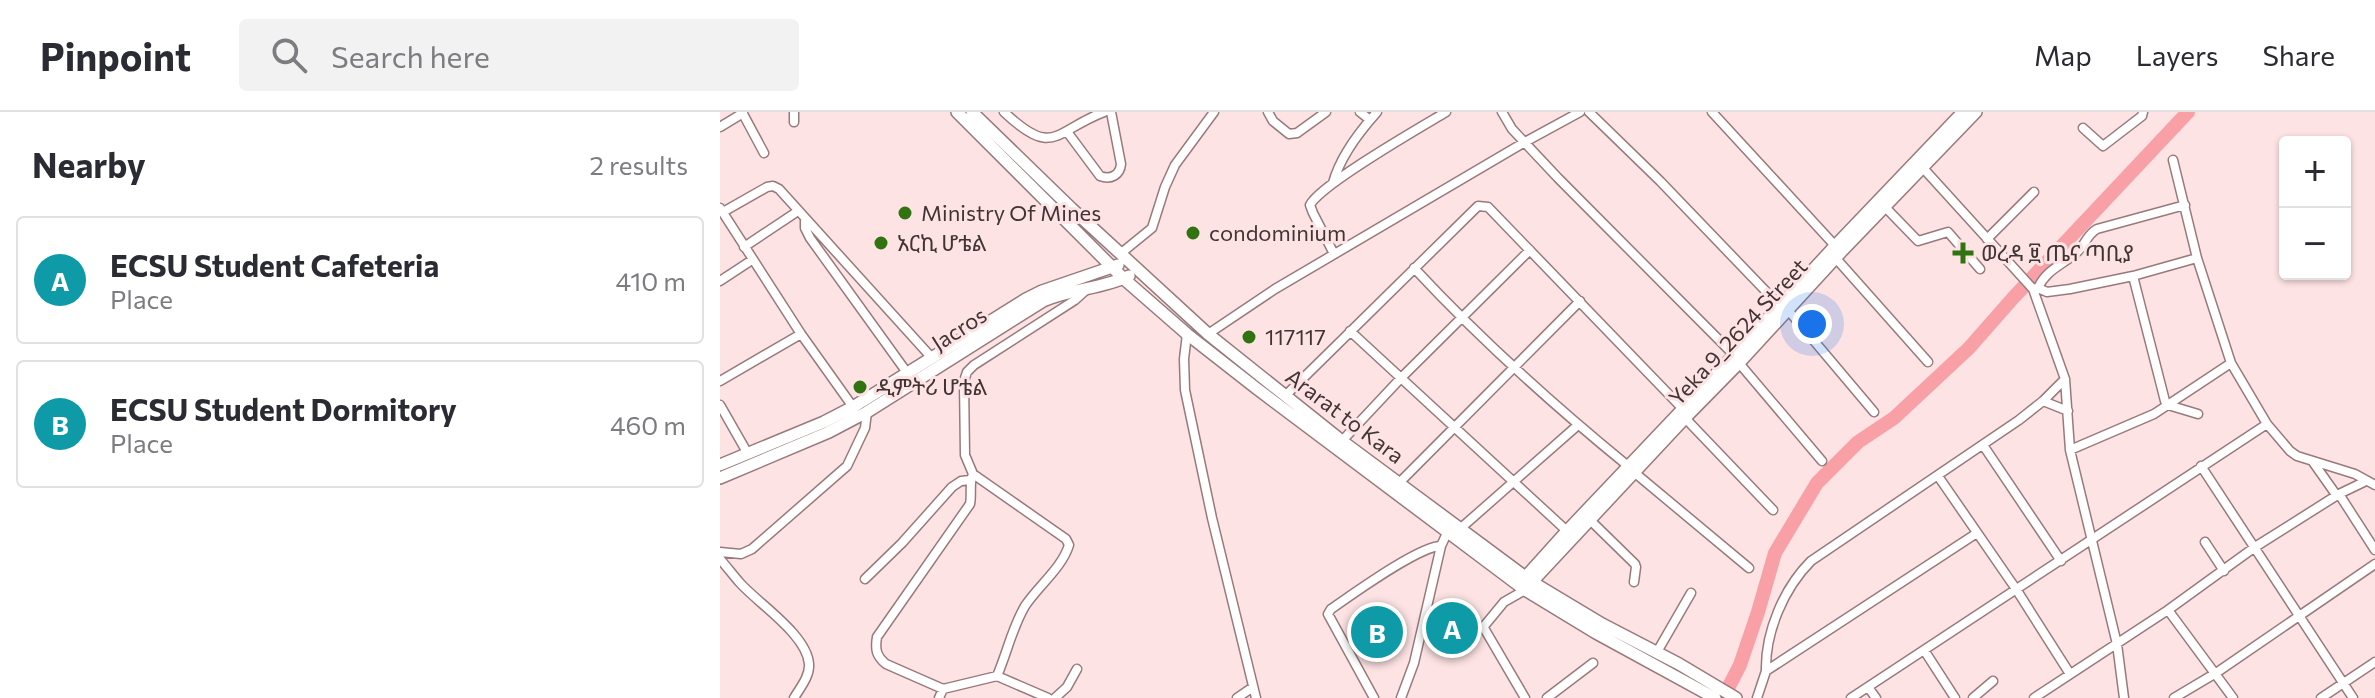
<!DOCTYPE html>
<html lang="en">
<head>
<meta charset="utf-8">
<style>
	body { margin:0; font-family:Commissioner,"Noto Sans Ethiopic",sans-serif; background:#f2f2f3; color:#2b2b33 }
	.controls { position:absolute; right:24px; top:24px; display:grid; overflow:hidden; border-radius:8px; box-shadow:0 2px 6px #0004 }
	.controls button { width:72px; height:72px; display:grid; place-items:center; padding:0; border:0; border-bottom:2px solid #e1e1e2; background:#fff; color:#2b2b33; font:40px sans-serif }
	.you { position:absolute; left:1092px; top:212px; width:28px; height:28px; margin:-20px; border:6px solid #fff; border-radius:50%; background:#1a73e8; box-shadow:0 0 0 12px #1a73e833 }
	.badge { display:grid; place-items:center; width:52px; height:52px; border-radius:50%; background:#317311; color:#fff; font-size:26px; font-weight:700 }
	.pin { position:absolute; translate:-50% -50%; border:4px solid #fff; box-shadow:0 2px 8px #0006 }
	.list { margin:0; padding:0; list-style:none }
	h2 { display:flex; justify-content:space-between; align-items:center; height:104px; margin:0; padding:0 32px; font-size:34px }
	h2 small { font-size:26px; font-weight:400; color:#7c7c81 }
	.list li { display:grid; grid-template-columns:52px 1fr auto; gap:24px; align-items:center; box-sizing:border-box; height:128px; margin:0 16px 16px; padding:0 16px; border:2px solid #e1e1e2; border-radius:8px }
	.list b { display:block; font-size:30px; white-space:nowrap }
	.list p { margin:0; font-size:26px; white-space:nowrap; color:#7c7c81 }
	.list em { font-size:26px; font-style:normal; color:#7c7c81 }
	.icon { flex:none; width:44px; height:44px; fill:none; stroke:currentColor; stroke-width:2; stroke-linecap:round; stroke-linejoin:round }
	.map { position:relative; flex:none; width:1655px; height:586px; overflow:hidden }
	header { display:flex; align-items:center; gap:48px; box-sizing:border-box; height:112px; padding:0 40px; background:#fff; border-bottom:2px solid #e1e1e2 }
	header strong { font-size:38px }
	nav { display:flex; gap:44px; margin-inline-start:auto; font-size:28px }
	.search { width:560px; height:72px; background:#f2f2f3; display:flex; align-items:center; gap:20px; box-sizing:border-box; padding:0 28px; border-radius:8px; color:#7c7c81; font-size:30px }
	main { display:flex }
	aside { flex:1; background:#fff }
	.map>svg:first-child { display:block }
</style>
</head>
<body>
<header>
<strong>Pinpoint</strong>
<div class="search"><svg class="icon" aria-label="search" viewBox="0 0 24 24"><circle cx="10" cy="10" r="6"/><path d="M15 15l6 6"/></svg>Search here</div>
<nav><a>Map</a><a>Layers</a><a>Share</a></nav>
</header>
<main>
<aside>
<h2>Nearby<small>2 results</small></h2>
<ul class="list">
<li><span class="badge" style="background:#0f9aa8">A</span><div><b>ECSU Student Cafeteria</b><p>Place</p></div><em>410 m</em></li>
<li><span class="badge" style="background:#0f9aa8">B</span><div><b>ECSU Student Dormitory</b><p>Place</p></div><em>460 m</em></li>
</ul>
</aside>
<div class="map">
<svg width="1655" height="586" viewBox="0 0 1655 586">
	<rect width="100%" height="100%" fill="#fee3e4"/>
	<g fill="none" stroke-linecap="round" stroke-linejoin="round">
		<!-- river -->
		<path stroke="#f8a0a6" stroke-width="14" d="M1003,586L1020,553L1038,500L1055,441L1097,371L1138,330L1174,306L1249,236L1293,186L1468,0"/>
		<defs>
			<path id="minor" d="M22,0L44,41
				M284,0C334,47 334,19 384,0
				M548,0L553,9L569,22L577,21L606,0
				M640,0L650,8
				M782,0L792,17L838,66L1014,243
				M869,0L940,69L1060,194
				M992,0L1119,138
				M74,10V0
				M0,15L23,1
				M1363,16L1383,34L1422,4L1423,0
				M348,21L380,64C391,68 400,63 401,52L391,0
				M1453,48L1477,146L1511,251L1547,312L1570,339L1577,344L1635,362L1655,373
				M1203,56L1313,177L1345,267L1350,338L1397,532L1404,586
				M613,71C620,45 639,20 657,0
				M1165,95L1198,129L1228,120L1260,157
				M0,96L81,222L133,295
				M3,100L47,75L53,74L59,77L212,246
				M85,108V116L90,126L188,262
				M1267,127L1314,80
				M24,135L78,99
				M400,142L432,116L445,75L455,53L494,0
				M614,142L593,101L590,93C601,72 701,15 726,0
				M1113,143L1208,250
				M694,156C761,228 832,292 908,354
				M1413,164L1445,289L1448,293L1478,302
				M0,169L32,148
				M1318,176L1327,180L1350,177L1413,164L1477,146
				M1313,177L1318,176C1326,158 1342,153 1356,141C1365,134 1366,123 1377,117L1465,93
				M1068,198L1154,300
				M630,219L847,419
				M467,222L464,247L465,278L492,406L536,586
				M488,222L555,177L805,30L860,0
				M1019,251L1102,349
				M0,269L81,222
				M565,284L758,94L768,95L962,296
				M1323,289L1348,299
				M0,293L28,342
				M965,306L1053,398
				M620,331L681,266L810,138
				M1263,333L1341,449
				M1350,338L1434,302L1511,251
				M1593,350L1617,384
				M1481,354L1633,586
				M915,361L1029,456
				M1218,364L1296,477L1350,562
				M679,371L860,189
				M1619,382L1655,438
				M870,408L915,452L916,455L914,470
				M741,416L858,313
				M1485,430L1504,459
				M0,440L21,442L32,437L127,354L145,316L147,300
				M0,447C7,455 13,463 20,471C39,492 87,523 89,552C90,564 80,576 74,586
				M145,467L182,431L232,375L241,369L250,368
				M805,478L784,490L765,513L764,516L805,586
				M1448,498L1513,586
				M1204,538L1235,586
				M937,540L971,481
				M1046,559C1045,520 1064,476 1091,449L1299,308L1323,289L1345,267
				M277,564L328,586
				M1148,575L1156,586
				M223,577L166,552C156,544 155,537 157,525L250,392C252,382 249,370 253,362
				M219,586L223,577L277,564C287,541 292,516 305,494C318,474 342,456 349,433L346,427L253,362L245,343L244,269L247,260L254,253L355,188L365,179
				M335,586L347,575L357,557
				M517,586L533,575
				M654,586L608,502L611,497C633,482 699,434 721,434
				M681,586L694,551L721,434L727,421
				M827,586L873,551
				M1037,586L1046,559L1257,421
				M1131,586L1547,312
				M1253,586L1273,569
				M1314,586L1448,498L1535,435L1619,382L1646,369
				M1454,586L1496,561L1655,452
				M1601,586L1655,550"/>
			<path id="major" d="M237,0L404,167L467,222L536,276L805,478L876,521L995,586
				M252,0L352,97L488,222L622,329L812,470L882,512L959,552L1016,586
				M0,353L104,310L133,295L306,187L322,179L398,153
				M0,366L109,320L147,300L323,189C351,177 381,177 409,164
				M801,470L847,419L1014,243L1115,134L1243,0
				M809,473L965,306L1019,251L1121,140L1256,0"/>
		</defs>
		<!-- minor casing -->
		<use href="#minor" stroke="#987a7c" stroke-width="11"/>
		<!-- major casing -->
		<use href="#major" stroke="#987a7c" stroke-width="14"/>
		<!-- minor -->
		<use href="#minor" stroke="#fff" stroke-width="8"/>
		<!-- major -->
		<use href="#major" stroke="#fff" stroke-width="11"/>
	</g>
	<!-- markers -->
	<g fill="#317311" stroke="#fee3e4" stroke-width="3">
		<circle cx="185" cy="101" r="8"/>
		<circle cx="473" cy="121" r="8"/>
		<circle cx="161" cy="131" r="8"/>
		<path d="M1239 129h8v8h8v8h-8v8h-8v-8h-8v-8h8z"/>
		<circle cx="529" cy="225" r="8"/>
		<circle cx="140" cy="275" r="8"/>
	</g>
	<g text-anchor="middle" stroke-width="6" stroke-linejoin="round" paint-order="stroke">
		<!-- poi labels -->
		<g font-size="22" fill="#413435" stroke="#fee3e4" text-anchor="start">
			<text x="201" y="109">Ministry Of Mines</text>
			<text x="489" y="129">condominium</text>
			<text x="177" y="139">አርኪ ሆቴል</text>
			<text x="1261" y="149">ወረዳ ፱ ጤና ጣቢያ</text>
			<text x="545" y="233">117117</text>
			<text x="156" y="283">ዲምትሪ ሆቴል</text>
		</g>
		<!-- street labels -->
		<g font-size="22" fill="#413435" stroke="#fee3e4">
			<text transform="translate(239 217) rotate(-33)" y="8">Jacros</text>
			<text transform="translate(1018 220) rotate(-47)" y="8">Yeka 9_2624 Street</text>
			<text transform="translate(625 304) rotate(37)" y="8">Ararat to Kara</text>
		</g>
	</g>
</svg>
<div class="controls">
<button>+</button>
<button>−</button>
</div>
<div class="you"></div>
<div class="pin badge" style="left:732px;top:516px;background:#0f9aa8">A</div>
<div class="pin badge" style="left:657px;top:520px;background:#0f9aa8">B</div>
</div>
</main>
</body>
</html>
